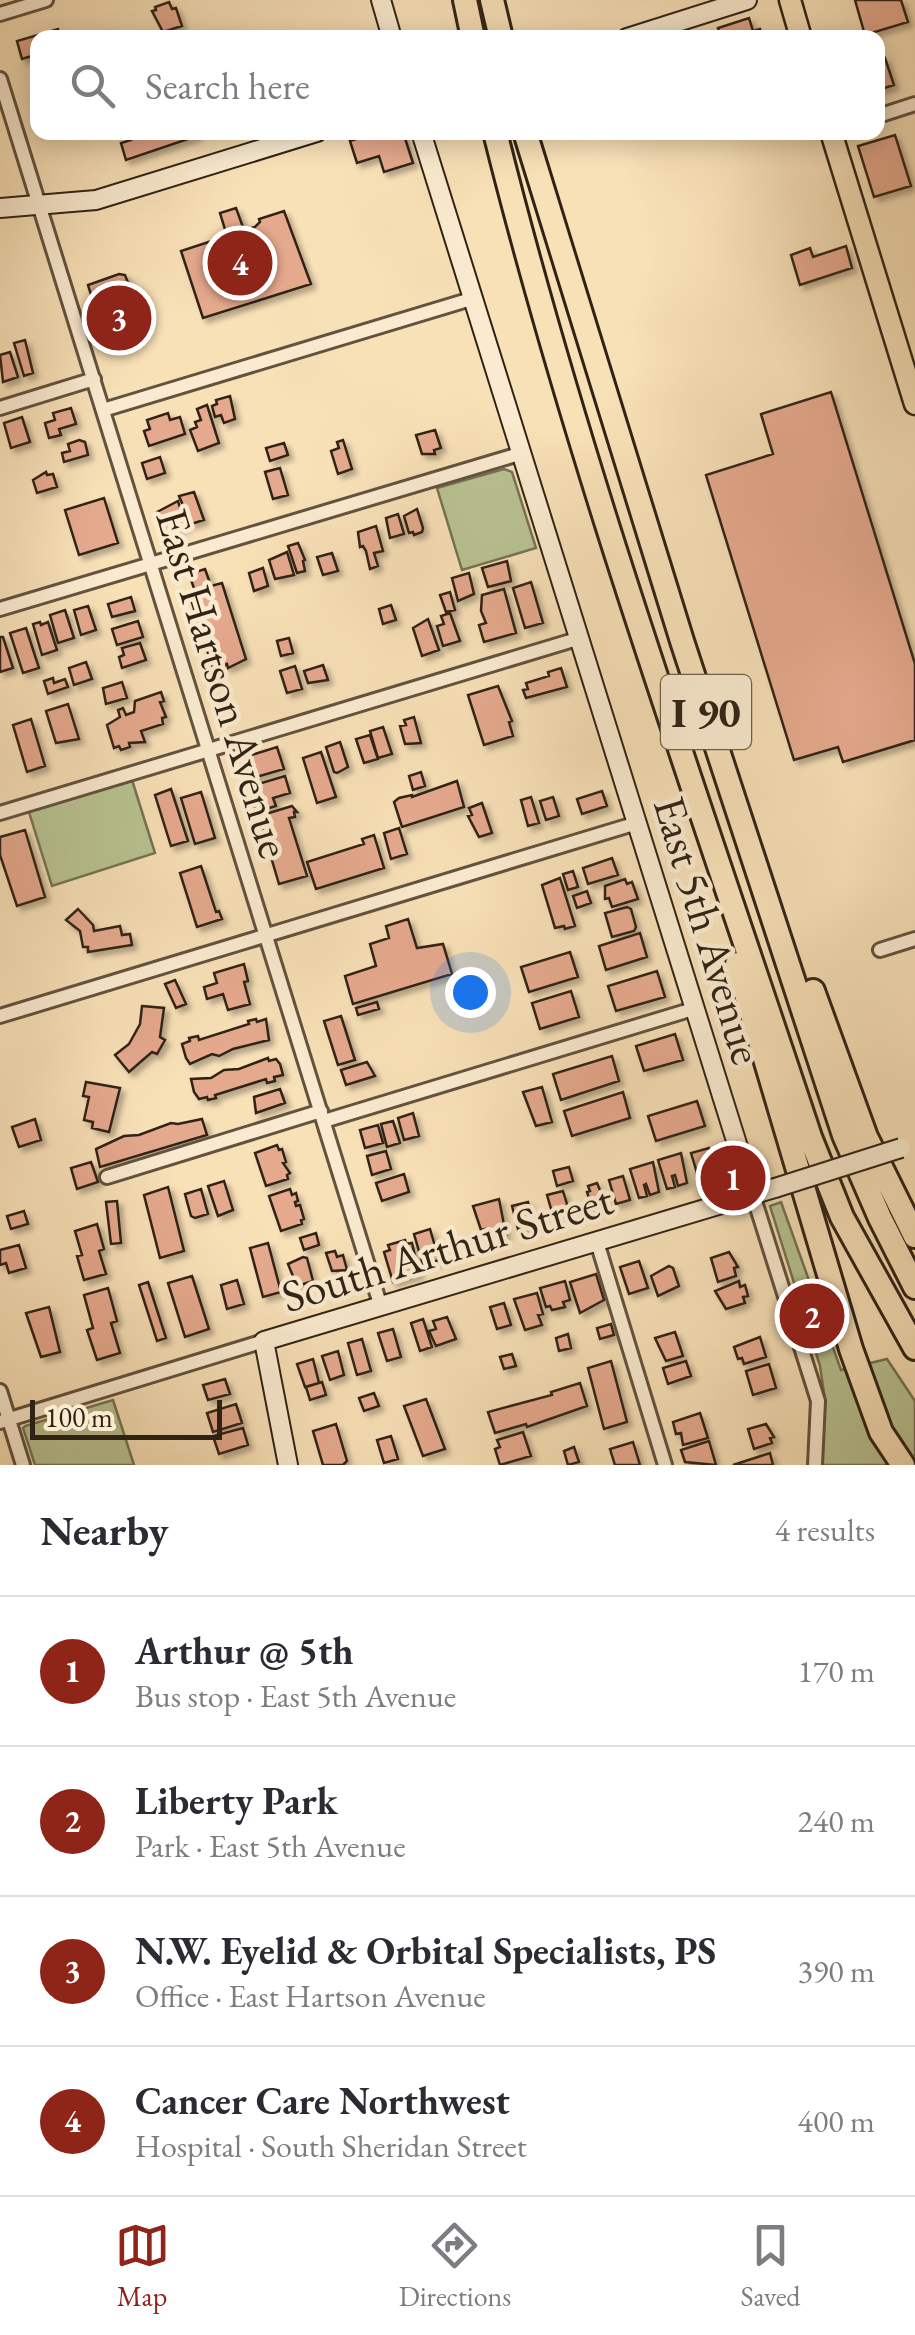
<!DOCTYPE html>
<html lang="en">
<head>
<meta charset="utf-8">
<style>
	body { margin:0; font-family:"EB Garamond",serif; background:#f7f7f7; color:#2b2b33 }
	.scale { position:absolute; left:30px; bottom:25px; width:192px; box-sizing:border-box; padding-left:10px; border:5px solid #302315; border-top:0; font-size:28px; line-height:35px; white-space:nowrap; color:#302315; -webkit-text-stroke:8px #faebd0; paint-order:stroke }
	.you { position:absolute; left:470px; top:992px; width:35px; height:35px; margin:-25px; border:8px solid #fff; border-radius:50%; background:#1a73e8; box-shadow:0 0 0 15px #1a73e833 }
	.badge { display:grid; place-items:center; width:65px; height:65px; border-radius:50%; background:#8f2418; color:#fff; font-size:32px; font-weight:700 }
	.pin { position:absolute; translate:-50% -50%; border:5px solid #fff; box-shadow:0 2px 10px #0006 }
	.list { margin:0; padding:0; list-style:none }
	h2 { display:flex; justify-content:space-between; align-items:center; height:130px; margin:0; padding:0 40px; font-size:42px }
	h2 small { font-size:32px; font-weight:400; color:#7c7c81 }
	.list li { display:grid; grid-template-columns:65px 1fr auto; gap:30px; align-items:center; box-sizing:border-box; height:150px; padding:0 40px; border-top:2px solid #e1e1e2 }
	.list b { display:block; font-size:38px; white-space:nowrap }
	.list p { margin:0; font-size:32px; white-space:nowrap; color:#7c7c81 }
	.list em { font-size:32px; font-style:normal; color:#7c7c81 }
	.icon { flex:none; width:55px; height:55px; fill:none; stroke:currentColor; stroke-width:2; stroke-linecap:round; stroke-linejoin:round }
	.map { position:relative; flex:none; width:915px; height:1465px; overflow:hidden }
	.search { position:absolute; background:#fff; box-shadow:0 5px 25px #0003; left:30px; right:30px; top:30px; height:110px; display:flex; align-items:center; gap:25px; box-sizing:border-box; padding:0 35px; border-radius:20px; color:#7c7c81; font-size:38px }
	.sheet { height:730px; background:#fff }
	nav { display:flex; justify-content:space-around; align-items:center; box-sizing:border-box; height:140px; border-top:2px solid #e1e1e2; background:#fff; font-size:28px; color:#7c7c81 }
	nav a { display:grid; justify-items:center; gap:5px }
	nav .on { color:#8f2418 }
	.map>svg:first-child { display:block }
</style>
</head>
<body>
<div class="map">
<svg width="915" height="1465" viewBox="0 0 915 1465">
	<defs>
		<filter id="shadow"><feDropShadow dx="4.5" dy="4.5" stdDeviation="2.5" flood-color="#0004"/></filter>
	</defs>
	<rect width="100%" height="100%" fill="#f8e0b7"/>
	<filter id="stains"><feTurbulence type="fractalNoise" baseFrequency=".002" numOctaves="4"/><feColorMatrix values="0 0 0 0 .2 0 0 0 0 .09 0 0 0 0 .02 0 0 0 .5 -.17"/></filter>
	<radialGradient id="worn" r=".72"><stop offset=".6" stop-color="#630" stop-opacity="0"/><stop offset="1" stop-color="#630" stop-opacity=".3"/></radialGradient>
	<!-- green -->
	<path fill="#b9c392" stroke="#747354" stroke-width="2.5" d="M504,469L512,472L536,548L462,570L437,488Z
		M132,780L155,853L52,886L29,812Z
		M781,1202L841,1370L887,1359L915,1401V1465H822L825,1400L820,1366L770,1206Z
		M113,1400L134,1465H35L23,1428L25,1426Z"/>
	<!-- building -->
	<path fill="#e5a98d" stroke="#302315" stroke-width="2.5" filter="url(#shadow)" d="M855,0H901L908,22L865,35Z
		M169,2L172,9L176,8L182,26L163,32L152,11L156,10L155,7Z
		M749,18L753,31L760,29L763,38H721L718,28Z
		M58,29L60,38H38V54L22,59L17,41Z
		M885,58L894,85L878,90V61Z
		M128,132H196L197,136L126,160L121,143L131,140Z
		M376,132H403L413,163L384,172L379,156L357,163L350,141Z
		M895,135L911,186L874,197L858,146Z
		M236,208L244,230L255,227L260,222L259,219L284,211L311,284L203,318L181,251L227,236L220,213Z
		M846,246L852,268L800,285L791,255L810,248L813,257Z
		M119,274L125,275L132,293L139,323L119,337L118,333L109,332L105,320L101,322L98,317L88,285Z
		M25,340L33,373L24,376L14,343Z
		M10,352L18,377L3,382L0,355Z
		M831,392L915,664V740L843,762L838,747L794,760L706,475L773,454L761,414Z
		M230,396L235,419L224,423L221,415L215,417L212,406L217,404L216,400Z
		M207,405L219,443L198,451L190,430L197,427L195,422L201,420L197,409Z
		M71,408L76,424L59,429L61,435L49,438L45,423L55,420L53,413Z
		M168,413L170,420L180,417L185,434L149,446L144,431L150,429L147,420Z
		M22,417L30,442L11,448L4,423Z
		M435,430L441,448L434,450L435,454H422L416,435Z
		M79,440L85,442L88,455L64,462L62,453L70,451L68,444Z
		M343,440L352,469L338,474L331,451L339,448L337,442Z
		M284,443L288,455L270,461L266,448Z
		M160,457L165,473L147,479L142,463Z
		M280,468L288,495L273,499L265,472Z
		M46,472L47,475L53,474L57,487L37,493L33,480Z
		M194,492L204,520L191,524L179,496Z
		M104,498L118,543L79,555L65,510Z
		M178,501L186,527L164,534L157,512Z
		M417,509L423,528L422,532L414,535L413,532L409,533L404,516Z
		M398,514L404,534L390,538L386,518Z
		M376,526L383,551L374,553L378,566L370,569L366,551L363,546L360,547L358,532Z
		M298,543L305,560L303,561L305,571L297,573L288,546Z
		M287,552L294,575L275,579L269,560Z
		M332,553L338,571L323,575L317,557Z
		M507,561L511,581L488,587L482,568Z
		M263,568L268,586L254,591L249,573Z
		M205,569L211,586L222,583L246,659L228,668L227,664L213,669L189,593L195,591L189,574Z
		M469,573L474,594L458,601L452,578Z
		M531,582L543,623L525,628L513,588Z
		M504,589L516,633L484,642L479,625L486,623L481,611L482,595Z
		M450,592L455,610L446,612L440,595Z
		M131,597L135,611L112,617L108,604Z
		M391,605L396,620L383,624L379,609Z
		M88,606L96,630L81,635L74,610Z
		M65,610L74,638L58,643L50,615Z
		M450,613L460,641L443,646L437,626L444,624L441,616Z
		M428,619L439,650L422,656L413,628Z
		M138,621L143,637L117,645L112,629Z
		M40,622L41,625L48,622L57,650L42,655L33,624Z
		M26,628L39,668L23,673L10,633Z
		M0,637H3L13,668L0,672Z
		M289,638L293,653L281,656L277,641Z
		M140,643L146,660L122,668L119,657L124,655L122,648Z
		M86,662L92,679L74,685L69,668Z
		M323,665L328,680L308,683L304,671Z
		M295,666L302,689L287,693L280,671Z
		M561,668L567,687L526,698L523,690L528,689L526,683L549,676L548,672Z
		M53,678L54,683L65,679L68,687L48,694L44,681Z
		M122,682L127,698L106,704L103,688Z
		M498,686L512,721L509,722L513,736L484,745L468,695Z
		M161,692L164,701L160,702L166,717L162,718L163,724L141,731L145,742L129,743L130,747L121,750L119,746L114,748L107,725L120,717L118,710L123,708L126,715L134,712L135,701Z
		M68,704L79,739L56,743L46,711Z
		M414,717L421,743L405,744L400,726L406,725L404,720Z
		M31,719L45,766L27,772L13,725Z
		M383,727L392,754L378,758L370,731Z
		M370,735L378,759L364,763L356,739Z
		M340,742L348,767L337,773L334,772L326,747Z
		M277,747L284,769L246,780L239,759Z
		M321,752L336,797L317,803L303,758Z
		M421,772L425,786L413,790L409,776Z
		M285,776L290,793L273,798L276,806L256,812L248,787Z
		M457,781L464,807L402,827L394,802L399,798L412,795V797Z
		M171,789L188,841L171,846L155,795Z
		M602,791L607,806L582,814L577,799Z
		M201,792L215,838L195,844L181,798Z
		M531,797L539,823L528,826L521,800Z
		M553,797L559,816L546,820L540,801Z
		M482,803L492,833L479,837L468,816L472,815L469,808Z
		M292,806L297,812H294L295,817L289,818L307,876L279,884L259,816Z
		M399,828L407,854L391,859L384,833Z
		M25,830L45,897L17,906L0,855V837Z
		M374,835L384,868L316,889L307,862L364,844L362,839Z
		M612,858L618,875L588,884L583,868Z
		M201,866L216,912L219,911L222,919L197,927L180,873Z
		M573,871L578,887L568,890L563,874Z
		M560,878L575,926L565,929L564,926L555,928L542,885Z
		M625,879L627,884L632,882L638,899L612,907L609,898L605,899V886Z
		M587,891L591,903L577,908L573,896Z
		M627,907L631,909L636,927L634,931L612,937L605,913Z
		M78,909L93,925L94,931L120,926L122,935L130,934L132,945L88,952V947H83L80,931L66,920Z
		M408,919L417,948L443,944L452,974L353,1004L345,976L376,966L370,944L389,938L386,926Z
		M640,933L647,957L606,970L599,946Z
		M570,952L578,977L529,992L521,967Z
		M244,964L248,981L244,982L250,1004L228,1010L223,994L207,999L204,987L217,983L214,973Z
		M657,971L665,997L616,1011L608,986Z
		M175,980L186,1004L176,1008L165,984Z
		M571,991L579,1017L540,1029L532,1003Z
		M377,1002L379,1009L358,1015L356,1008Z
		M142,1006L164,1008L160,1037L165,1040L157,1054L152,1052L129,1072L115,1055L129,1044L140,1024Z
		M341,1016L355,1060L338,1065L324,1021Z
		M256,1019L257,1022L266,1019L269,1040L233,1049L219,1056L212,1054L190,1064L186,1058L182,1044L190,1041L189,1038L198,1036L199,1040L249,1024L248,1021Z
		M675,1034L683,1060L644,1071L636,1046Z
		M612,1056L619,1081L561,1100L553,1074Z
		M268,1058L269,1061L276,1059L280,1064L283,1075L274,1077L275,1081L267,1083L266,1079L215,1095L216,1098L208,1100L207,1097L199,1099L194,1092L191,1079L211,1078L224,1070L239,1069Z
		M367,1062L375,1076L346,1085L341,1070Z
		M86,1082L120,1088L109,1132L92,1128L93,1122L84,1120L89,1097L83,1096Z
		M542,1087L552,1122L536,1126L523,1092Z
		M280,1089L285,1103L256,1113L254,1097Z
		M623,1092L630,1118L572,1136L564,1111Z
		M697,1101L705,1126L656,1141L648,1116Z
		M413,1113L419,1136L404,1140L398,1118Z
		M35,1119L41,1140L19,1147L12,1127Z
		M202,1119L207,1135L100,1167L96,1149L124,1136L139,1135L171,1123L178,1124Z
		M393,1121L400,1143L387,1147L381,1124Z
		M378,1125L383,1143L365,1148L360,1130Z
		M277,1145L279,1150L282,1149L286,1162L283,1163L290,1173L287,1175L288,1179L266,1186L255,1153Z
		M709,1148L716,1171L698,1176L691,1153Z
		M386,1151L391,1169L372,1175L367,1156Z
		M681,1153L687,1183L678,1186L675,1175L672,1176L675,1187L667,1189L658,1160Z
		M91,1162L98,1182L77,1189L71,1168Z
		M653,1162L659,1192L650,1195L646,1184L644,1185L647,1196L639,1198L630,1169Z
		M569,1167L573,1181L557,1186L553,1171Z
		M404,1174L409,1192L382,1201L376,1183Z
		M623,1176L630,1200L616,1204L609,1180Z
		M224,1181L233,1210L218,1216L208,1186Z
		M597,1183L607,1207L593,1211L587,1192L590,1191L588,1186Z
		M168,1187L184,1251L160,1258L144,1195Z
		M201,1189L208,1214L195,1218L191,1216L185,1194Z
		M290,1189L292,1195L296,1193L298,1201L295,1202L296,1206L300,1205L304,1219L301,1220L302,1224L281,1231L269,1196Z
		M563,1191L570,1214L554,1219L547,1195Z
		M499,1199L506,1235L488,1240L485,1229L481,1230L473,1206Z
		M117,1201L121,1243L111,1244L106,1202Z
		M528,1202L534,1225L518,1229L512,1206Z
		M24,1211L28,1224L11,1229L7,1216Z
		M97,1224L104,1249L99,1251L106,1274L84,1280L77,1256L82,1255L75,1231Z
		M430,1229L439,1260L423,1265L414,1234Z
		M316,1233L319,1245L304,1250L300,1238Z
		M405,1240L406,1244L412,1243L419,1274L393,1282L384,1252L390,1250L388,1245Z
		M268,1243L281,1292L263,1297L250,1248Z
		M19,1245L26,1268L9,1273L6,1263L0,1265V1250Z
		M335,1251L337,1257L343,1255L347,1270L332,1271L326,1253Z
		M729,1252L738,1267L734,1268L736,1276L718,1282L711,1258Z
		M303,1257L307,1258L313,1281L297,1286L288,1264Z
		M639,1261L648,1288L629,1294L620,1267Z
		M669,1266L673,1268L679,1286L658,1296L651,1276Z
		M596,1274L604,1300L580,1313L570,1282Z
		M192,1276L209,1329L185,1337L168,1283Z
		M237,1280L244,1304L227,1309L221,1285Z
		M565,1281L570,1300L563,1302L565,1307L552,1310L550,1306L546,1307L540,1288Z
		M739,1281L740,1287L745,1285L748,1296L743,1297L745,1303L726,1309L715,1291Z
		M148,1282L166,1338L157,1341L139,1285Z
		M108,1288L117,1321L111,1323L120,1353L97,1360L87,1330L93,1328L84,1295Z
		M537,1293L543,1314L538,1315L542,1325L525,1330L514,1299Z
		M504,1303L511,1325L497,1329L490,1307Z
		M49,1307L60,1352L41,1357L26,1313Z
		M447,1317L456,1339L436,1346L429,1331L436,1329L433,1321Z
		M423,1319L432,1347L420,1351L411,1323Z
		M611,1324L614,1335L600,1339L597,1328Z
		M393,1329L401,1357L387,1361L378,1333Z
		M675,1332L683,1356L666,1361L655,1338Z
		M568,1334L571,1348L559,1351L556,1338Z
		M760,1337L766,1357L744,1364L742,1358L738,1359L734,1347Z
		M362,1339L371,1371L357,1375L348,1343Z
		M338,1351L344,1375L330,1380L322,1356Z
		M512,1354L516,1366L504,1369L500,1357Z
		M313,1359L319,1383L305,1387L297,1364Z
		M611,1361L627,1422L604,1429L588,1368Z
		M686,1361L691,1376L668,1384L663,1368Z
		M769,1364L776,1388L753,1395L746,1371Z
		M225,1379L230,1394L208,1400L203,1385Z
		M322,1382L326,1395L310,1400L306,1387Z
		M580,1383L587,1406L527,1427L526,1424L495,1433L488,1412L552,1395L551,1392Z
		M374,1393L379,1406L364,1411L359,1398Z
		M426,1399L445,1449L423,1456L404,1406Z
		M236,1404L242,1423L213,1432L207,1413Z
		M700,1413L708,1438L683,1445L681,1433L676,1434L673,1422Z
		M336,1424L347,1461L343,1465H323L313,1431Z
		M766,1424L774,1437L770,1438L772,1443L754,1449L748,1429Z
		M243,1428L248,1445L219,1454L213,1436Z
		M523,1432L531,1456L500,1465L495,1449L500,1447L497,1440Z
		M391,1436L398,1459L384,1463L377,1440Z
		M709,1441L716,1465L685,1462L681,1450Z
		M633,1442L640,1465H615L610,1449Z
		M574,1447L579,1462L568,1465L564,1451Z
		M770,1453L773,1465H733Z"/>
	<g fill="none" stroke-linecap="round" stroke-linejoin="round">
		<defs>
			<path id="street" d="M0,14L46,0
				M0,79L381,1307
				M878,116L915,104
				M0,408L94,379
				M103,410L471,299
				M0,609L519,454
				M0,813L577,639
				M880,950L915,939
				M0,1016L637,823
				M324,1121L693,1009
				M107,1177L321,1111
				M753,1195L818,1401L815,1465
				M597,1242L665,1465
				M0,1391L23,1465
				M0,1422L264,1341"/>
			<path id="secondary" d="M381,0L392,38
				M627,38L747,0
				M421,132L753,1195
				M0,208L96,200L317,132
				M288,1465L264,1341L775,1188"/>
			<path id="primary" d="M790,0L801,38
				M831,132L915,404"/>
			<path id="highway" d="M465,0L473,38
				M492,0L501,38
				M495,132C580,473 700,804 810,1137L842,1217L915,1348
				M525,132L682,641L844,1135L880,1218L915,1287
				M737,964L851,1349L881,1432L903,1465
				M813,991L866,1137L915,1236"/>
		</defs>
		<!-- street casing -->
		<use href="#street" stroke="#62523e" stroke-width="18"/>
		<!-- secondary casing -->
		<use href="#secondary" stroke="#302315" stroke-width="22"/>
		<!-- primary casing -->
		<use href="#primary" stroke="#302315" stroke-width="25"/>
		<!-- highway casing -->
		<use href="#highway" stroke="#302315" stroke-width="28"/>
		<!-- street -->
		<use href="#street" stroke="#faebd0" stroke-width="12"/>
		<!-- secondary -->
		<use href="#secondary" stroke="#faebd0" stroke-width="18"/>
		<!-- primary -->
		<use href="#primary" stroke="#f8e0b7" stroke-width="20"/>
		<!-- highway -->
		<use href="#highway" stroke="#f8e0b7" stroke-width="22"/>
		<defs>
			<path id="secondary-bridge" d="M775,1188L901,1148"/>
		</defs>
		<!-- secondary-bridge casing -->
		<use href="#secondary-bridge" stroke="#302315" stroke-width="22" stroke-linecap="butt"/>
		<!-- secondary-bridge -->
		<use href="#secondary-bridge" stroke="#faebd0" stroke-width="18"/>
	</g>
	<g text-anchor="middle" stroke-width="9" stroke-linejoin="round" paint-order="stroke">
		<!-- shield labels -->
		<rect fill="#faebd0" stroke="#6d5f4d" stroke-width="2.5" x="661" y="675" width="90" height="74" rx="8"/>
		<g font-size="42" font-weight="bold" fill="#302315">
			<text x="706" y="727">I 90</text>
		</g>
		<!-- street labels -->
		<g font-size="45" fill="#302315" stroke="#faebd0">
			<text transform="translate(224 683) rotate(73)" y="16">East Hartson Avenue</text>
			<text transform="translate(709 930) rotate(73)" y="16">East 5th Avenue</text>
			<text transform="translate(447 1247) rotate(-17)" y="16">South Arthur Street</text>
		</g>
	</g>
	<rect width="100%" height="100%" filter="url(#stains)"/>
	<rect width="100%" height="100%" fill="url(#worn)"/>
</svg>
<div class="scale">100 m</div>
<div class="you"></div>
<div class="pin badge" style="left:733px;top:1178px">1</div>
<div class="pin badge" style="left:812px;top:1316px">2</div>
<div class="pin badge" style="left:119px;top:318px">3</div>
<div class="pin badge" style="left:240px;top:263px">4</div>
<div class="search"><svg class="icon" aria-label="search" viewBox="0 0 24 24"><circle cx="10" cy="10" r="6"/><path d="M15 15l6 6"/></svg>Search here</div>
</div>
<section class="sheet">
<h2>Nearby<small>4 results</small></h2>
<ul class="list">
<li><span class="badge">1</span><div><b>Arthur @ 5th</b><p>Bus stop · East 5th Avenue</p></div><em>170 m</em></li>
<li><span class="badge">2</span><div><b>Liberty Park</b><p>Park · East 5th Avenue</p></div><em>240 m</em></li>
<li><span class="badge">3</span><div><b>N.W. Eyelid &amp; Orbital Specialists, PS</b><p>Office · East Hartson Avenue</p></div><em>390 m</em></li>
<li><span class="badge">4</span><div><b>Cancer Care Northwest</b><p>Hospital · South Sheridan Street</p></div><em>400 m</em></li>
</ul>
</section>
<nav>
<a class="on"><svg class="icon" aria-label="map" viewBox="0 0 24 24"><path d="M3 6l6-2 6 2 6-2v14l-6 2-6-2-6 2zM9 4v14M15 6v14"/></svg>Map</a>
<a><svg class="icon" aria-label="directions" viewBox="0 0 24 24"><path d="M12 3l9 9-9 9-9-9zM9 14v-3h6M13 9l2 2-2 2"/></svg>Directions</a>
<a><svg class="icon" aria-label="saved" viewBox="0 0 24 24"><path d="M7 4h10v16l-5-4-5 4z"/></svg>Saved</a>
</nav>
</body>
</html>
